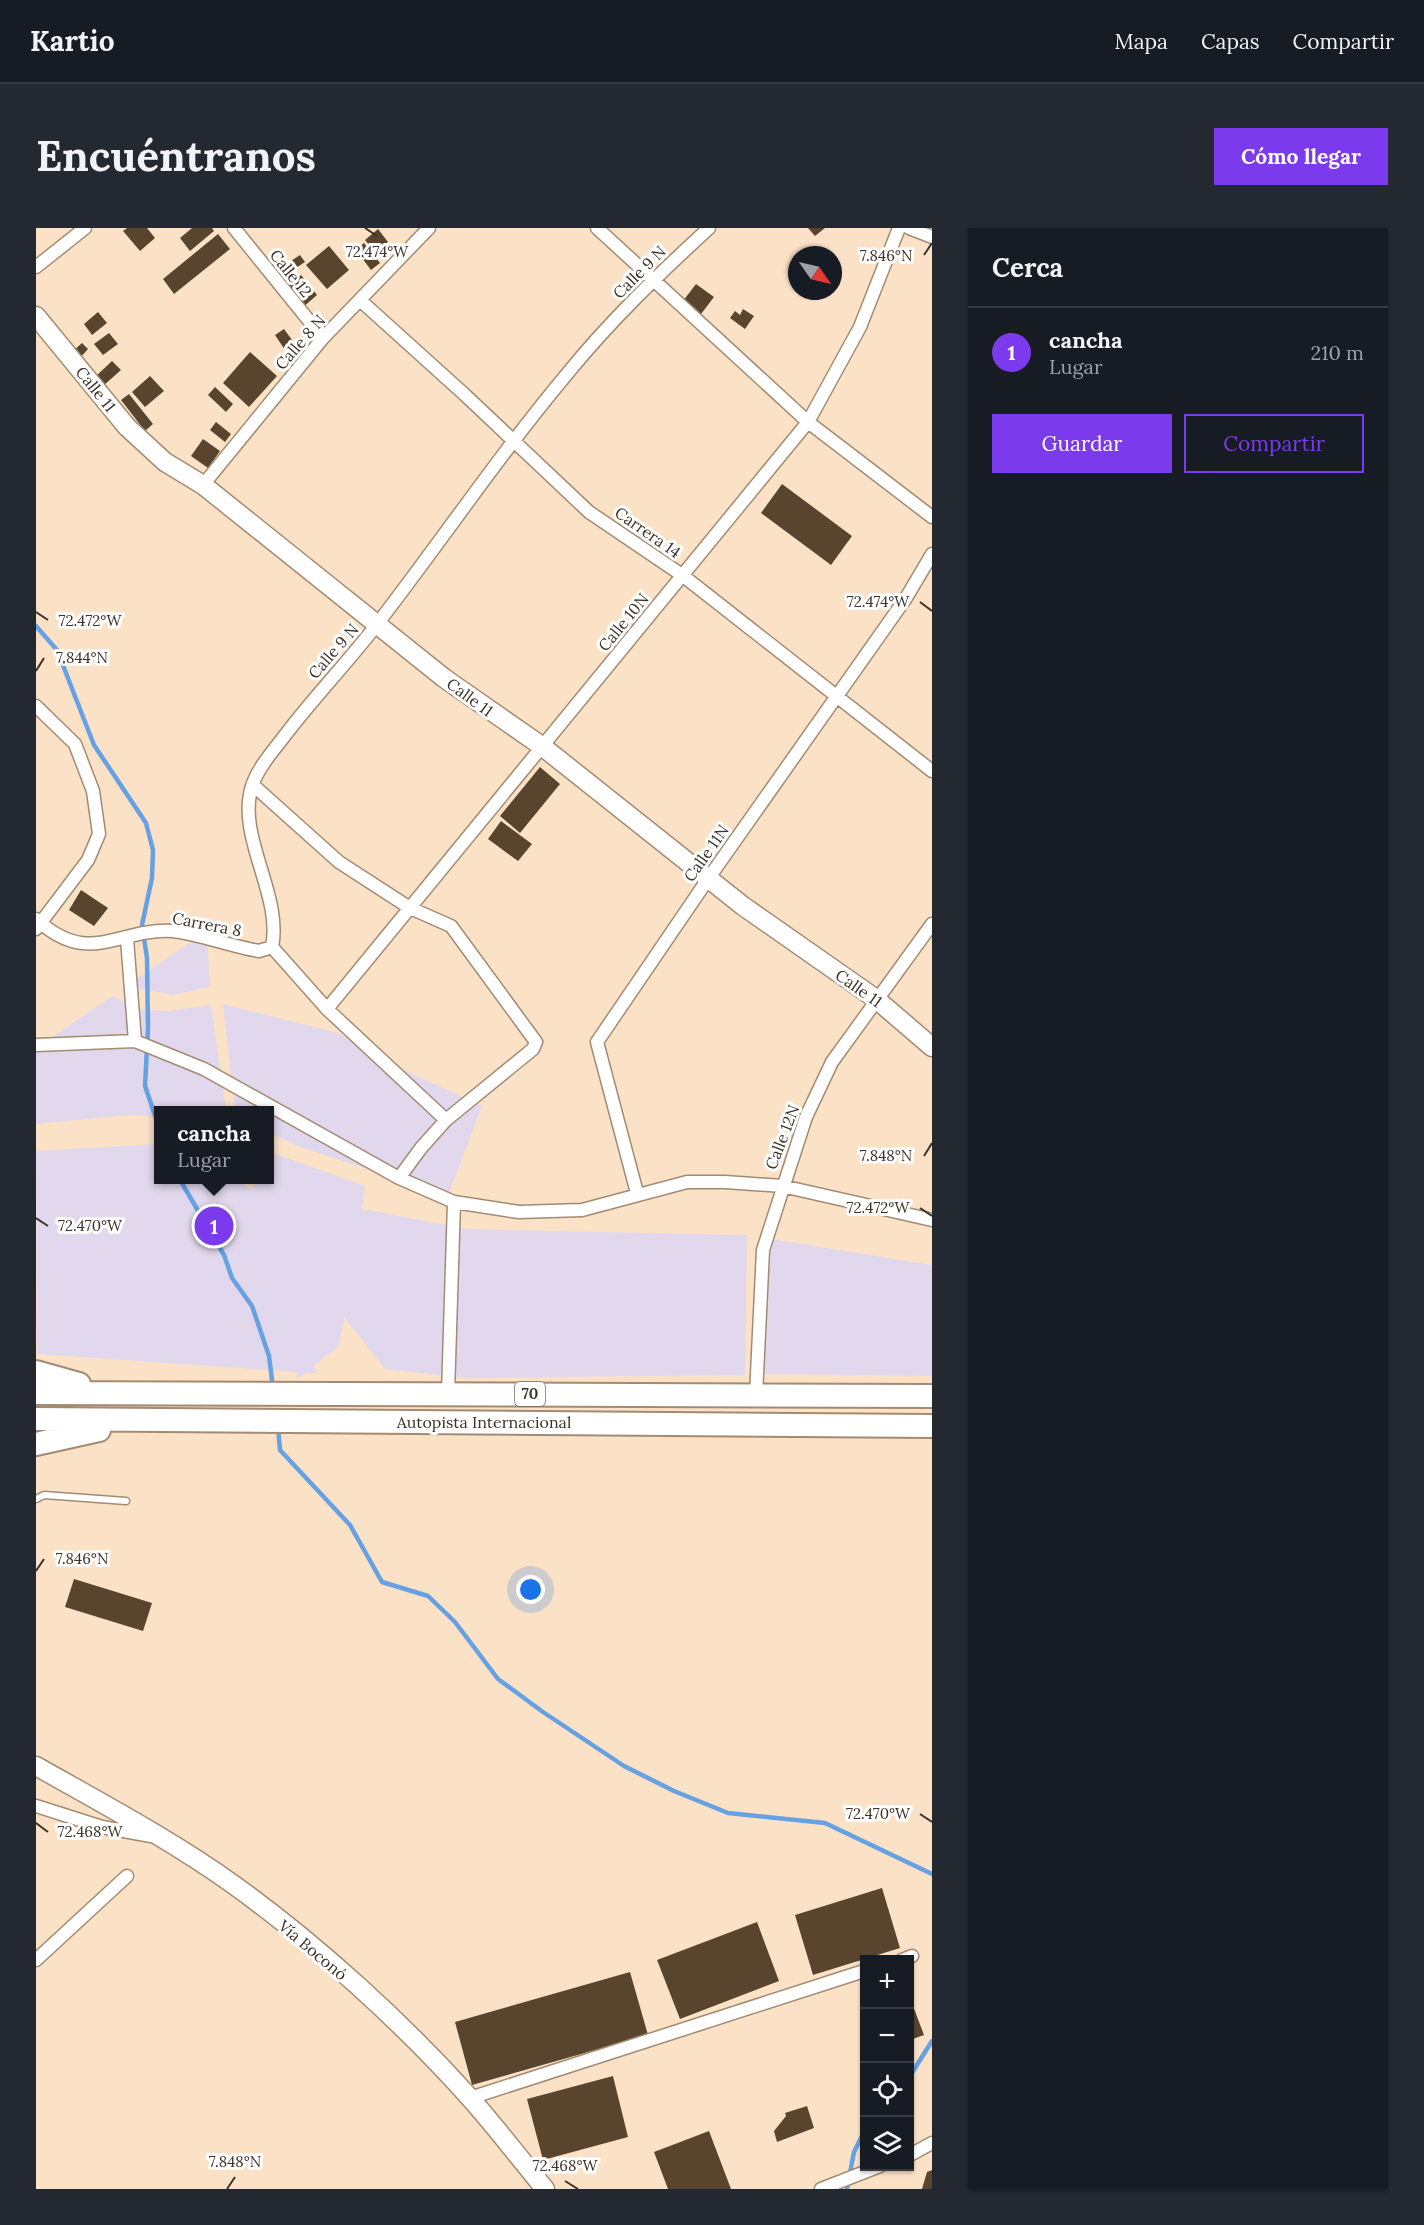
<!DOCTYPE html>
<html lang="es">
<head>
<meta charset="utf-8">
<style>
	body { margin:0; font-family:Lora,serif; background:#242831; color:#f1f3f6 }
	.controls { position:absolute; right:18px; bottom:18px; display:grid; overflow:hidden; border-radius:0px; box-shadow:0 2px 4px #0004 }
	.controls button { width:54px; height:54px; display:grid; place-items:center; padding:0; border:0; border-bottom:2px solid #363941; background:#171b24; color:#f1f3f6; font:30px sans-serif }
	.compass { position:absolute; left:752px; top:18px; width:54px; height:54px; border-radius:50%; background:#171b24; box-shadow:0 2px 4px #0004; rotate:124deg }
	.you { position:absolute; left:495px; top:1362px; width:21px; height:21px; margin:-15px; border:4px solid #fff; border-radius:50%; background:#1a73e8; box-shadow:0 0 0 9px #1a73e833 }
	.badge { display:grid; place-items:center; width:39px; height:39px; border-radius:50%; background:#7c3aed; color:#fff; font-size:20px; font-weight:700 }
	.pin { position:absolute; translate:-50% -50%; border:3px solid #fff; box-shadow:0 2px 6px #0006 }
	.popup { position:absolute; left:118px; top:878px; width:120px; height:78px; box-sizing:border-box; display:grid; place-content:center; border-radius:0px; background:#171b24; filter:drop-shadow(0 2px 4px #0005); font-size:20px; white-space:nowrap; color:#9ea1a6 }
	.popup b { font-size:22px; color:#f1f3f6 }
	.popup::after { content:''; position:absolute; left:50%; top:100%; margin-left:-12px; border:12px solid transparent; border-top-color:#171b24 }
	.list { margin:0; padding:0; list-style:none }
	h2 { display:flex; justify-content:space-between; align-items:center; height:78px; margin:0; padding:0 24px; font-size:26px }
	h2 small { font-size:20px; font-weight:400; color:#9ea1a6 }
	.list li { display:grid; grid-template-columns:39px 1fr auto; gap:18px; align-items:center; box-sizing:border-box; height:90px; padding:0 24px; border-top:2px solid #363941 }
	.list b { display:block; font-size:22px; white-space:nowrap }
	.list p { margin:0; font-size:20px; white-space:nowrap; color:#9ea1a6 }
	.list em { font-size:20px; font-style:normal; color:#9ea1a6 }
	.actions { display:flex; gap:12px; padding:18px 24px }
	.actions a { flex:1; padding:14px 0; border:2px solid #7c3aed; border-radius:0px; text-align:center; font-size:21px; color:#7c3aed }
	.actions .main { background:#7c3aed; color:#fff }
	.icon { flex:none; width:33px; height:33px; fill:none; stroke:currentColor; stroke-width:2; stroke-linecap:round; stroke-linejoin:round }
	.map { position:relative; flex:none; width:896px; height:1961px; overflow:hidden; border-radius:0px }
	header { display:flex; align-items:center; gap:36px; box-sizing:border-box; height:84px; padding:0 30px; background:#171b24; border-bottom:2px solid #363941 }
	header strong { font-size:28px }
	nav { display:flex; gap:33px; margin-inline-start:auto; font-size:21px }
	.intro { display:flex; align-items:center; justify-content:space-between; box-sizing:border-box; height:144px; padding:0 36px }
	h1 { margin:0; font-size:42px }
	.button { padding:15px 27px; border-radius:0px; background:#7c3aed; color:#fff; font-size:21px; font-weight:700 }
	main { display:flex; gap:36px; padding:0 36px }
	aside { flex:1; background:#171b24; border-radius:0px; box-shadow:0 2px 4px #0004 }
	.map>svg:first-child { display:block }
</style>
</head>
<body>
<header>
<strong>Kartio</strong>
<nav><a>Mapa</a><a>Capas</a><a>Compartir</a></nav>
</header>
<div class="intro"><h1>Encuéntranos</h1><a class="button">Cómo llegar</a></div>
<main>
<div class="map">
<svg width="896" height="1961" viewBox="0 0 896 1961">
	<rect width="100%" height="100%" fill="#fbe2c7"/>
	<!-- commercial -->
	<path fill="#e2d8ed" d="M171,704L174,759L137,767L89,758Z
		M76,768L104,781L131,783L175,777L190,882H122V888L93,887L0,896V820Z
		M187,776L302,805L349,833L446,878L412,968L262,918L234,905V882H199Z
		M122,916V952H206L209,959L218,961V952H234V924L329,958L326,981L431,1001L711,1007L709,1147L429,1150L349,1141L308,1089L303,1118L278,1138L281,1145H270L262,1150L260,1144L1,1126L0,923Z
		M729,1010L896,1037V1148L726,1146Z"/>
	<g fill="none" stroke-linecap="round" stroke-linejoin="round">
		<!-- stream -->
		<path stroke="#65a1e3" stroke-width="4.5" d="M0,398L21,422L58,517L110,595L117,622L116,650L106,697L111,730L112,800L109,858L122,896
			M144,952L188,1027L196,1050L216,1078L233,1128L237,1160
			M242,1198L244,1222L314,1297L346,1354L392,1368L419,1394L462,1451L507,1484L588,1538L638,1563L692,1585L789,1595L896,1646
			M874,1848L896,1813
			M811,1961L818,1924L828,1904"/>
	</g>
	<!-- building -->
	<path fill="#59452e" d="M91,0H111L119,10L104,23L87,3Z
		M156,0H176L178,3L154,23L144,10Z
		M772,0H789L779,8Z
		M342,1L352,14L339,24L329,12Z
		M182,6L194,21L138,66L127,51Z
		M328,15L344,35L335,42L320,22Z
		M293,18L313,42L291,61L270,37Z
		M264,27L269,34L257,42L252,35Z
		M265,47L281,67L265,81L249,61Z
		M660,56L678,69L665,86L647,73Z
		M707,81L718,88L709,101L694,90L699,83L704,87Z
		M62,84L71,95L56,107L48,96Z
		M248,101L259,116L249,122L239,107Z
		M73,105L82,116L67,127L58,116Z
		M46,115L52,121L43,131L36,124Z
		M214,124L241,148L213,179L187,155Z
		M76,133L85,142L67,158L59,149Z
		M114,148L128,163L109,179L96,164Z
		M179,159L197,176L190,184L172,167Z
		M93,166L117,196L109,203L85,172Z
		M180,194L195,206L189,214L174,202Z
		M167,211L184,223L172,240L155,228Z
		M746,256L816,308L795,337L725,285Z
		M504,539L524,556L484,605L464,588Z
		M465,593L496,616L482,633L452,611Z
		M45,662L72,680L58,698L33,682Z
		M38,1351L116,1375L107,1403L29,1379Z
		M846,1660L864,1720L777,1747L759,1687Z
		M721,1694L743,1753L644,1791L621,1732Z
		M594,1744L612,1807L436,1857L419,1794Z
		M874,1770L888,1807L874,1812Z
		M577,1848L592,1909L507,1932L491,1871Z
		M771,1878L778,1900L741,1914L738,1903L750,1888L749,1885Z
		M673,1903L695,1961H632L618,1924Z
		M896,1942V1961H886L891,1944Z"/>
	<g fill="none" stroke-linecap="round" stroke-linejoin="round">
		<defs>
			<path id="lane" d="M0,1271L8,1267L90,1273"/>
			<path id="street" d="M198,0L287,110
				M561,0L772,194L896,289
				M873,0L896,9
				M0,39L49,0
				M325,73L428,166L553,284L646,347L896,543
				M167,257L287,110L393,0
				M0,478L39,516L57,563L63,606L52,632L0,701
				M217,557L303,634L374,680L415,698L500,814L497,821L410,892L385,920L363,950
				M0,691C54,740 81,700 136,703C161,705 196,719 223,723L236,719
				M91,711L99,813
				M236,719C247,666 198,606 217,555C224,537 238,522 250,506C279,468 313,433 342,395C406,312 464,226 531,146C574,93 623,46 673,0
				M236,719L291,781L410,892
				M291,781L772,194L824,99L863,0
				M0,817L99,813L168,841L363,950L418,974L483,984L546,982L651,954H689L746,958L896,992
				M601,965L561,814L672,651L870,370L896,326
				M412,1166L418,974
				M720,1167L727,1022L770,889L796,834L896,696
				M0,1578L66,1599L115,1608
				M0,1732L91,1648
				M866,1732L876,1728
				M434,1870L828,1743
				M874,1927L896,1915
				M785,1961L844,1938"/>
			<path id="secondary" d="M0,88L91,199L129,234L167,257L408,450L507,519L707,678L840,771L896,819
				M0,1538C67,1576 135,1612 198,1657C280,1716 367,1795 434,1870C460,1899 484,1931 509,1961"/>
			<path id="highway" d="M0,1144L43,1156
				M0,1165L896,1168
				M0,1191L896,1198
				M0,1216L63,1202"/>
		</defs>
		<!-- lane casing -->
		<use href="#lane" stroke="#a28b72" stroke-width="9"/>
		<!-- street casing -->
		<use href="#street" stroke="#a28b72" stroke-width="15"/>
		<!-- secondary casing -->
		<use href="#secondary" stroke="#a28b72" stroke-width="21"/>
		<!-- highway casing -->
		<use href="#highway" stroke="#a28b72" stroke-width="26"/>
		<!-- lane -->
		<use href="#lane" stroke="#fff" stroke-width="6"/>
		<!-- street -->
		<use href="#street" stroke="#fff" stroke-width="12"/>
		<!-- secondary -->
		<use href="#secondary" stroke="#fff" stroke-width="18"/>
		<!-- highway -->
		<use href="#highway" stroke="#fff" stroke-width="22"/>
	</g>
	<!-- ticks -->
	<path fill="none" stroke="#3c3328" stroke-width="2" d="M329,0L341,8M888,27L896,15M884,374L896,383M0,384L12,392M0,443L8,430M888,928L896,915M884,980L896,988M0,990L12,998M0,1343L8,1331M884,1586L896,1594M0,1595L12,1604M529,1953L542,1961M191,1961L199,1949"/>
	<g text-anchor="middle" stroke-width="6" stroke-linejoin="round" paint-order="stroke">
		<!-- shield labels -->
		<rect fill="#fff" stroke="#767068" stroke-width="1.5" x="479" y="1154" width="30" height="24" rx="4.5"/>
		<g font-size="15" font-weight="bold" fill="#3c3328">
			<text x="494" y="1171">70</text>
		</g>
		<!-- street labels -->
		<g font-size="16" fill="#3c3328" stroke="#fff">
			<text transform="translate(603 44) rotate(-45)" y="6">Calle 9 N</text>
			<text transform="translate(255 45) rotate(51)" y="6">Calle 12</text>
			<text transform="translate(264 114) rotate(-49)" y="6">Calle 8 N</text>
			<text transform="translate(60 161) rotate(51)" y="6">Calle 11</text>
			<text transform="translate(612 304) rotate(35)" y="6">Carrera 14</text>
			<text transform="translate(587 394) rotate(-51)" y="6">Calle 10N</text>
			<text transform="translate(297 423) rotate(-49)" y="6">Calle 9 N</text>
			<text transform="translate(434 469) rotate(36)" y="6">Calle 11</text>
			<text transform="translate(670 625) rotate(-55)" y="6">Calle 11N</text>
			<text transform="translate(171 696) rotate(11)" y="6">Carrera 8</text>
			<text transform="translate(823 760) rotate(35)" y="6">Calle 11</text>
			<text transform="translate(746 909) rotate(-69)" y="6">Calle 12N</text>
			<text x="448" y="1200">Autopista Internacional</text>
			<text transform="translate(277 1722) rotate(40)" y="6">Vía Boconó</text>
		</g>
	</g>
	<g font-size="15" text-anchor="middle" fill="#3c3328" stroke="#fff" stroke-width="6" stroke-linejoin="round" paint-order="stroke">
		<text x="341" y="29">72.474°W</text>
		<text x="850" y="33">7.846°N</text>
		<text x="842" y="379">72.474°W</text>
		<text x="54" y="398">72.472°W</text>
		<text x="46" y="435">7.844°N</text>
		<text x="850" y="933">7.848°N</text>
		<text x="842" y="985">72.472°W</text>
		<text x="54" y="1003">72.470°W</text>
		<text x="46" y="1336">7.846°N</text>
		<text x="842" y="1591">72.470°W</text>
		<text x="54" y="1609">72.468°W</text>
		<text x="199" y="1939">7.848°N</text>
		<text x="529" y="1943">72.468°W</text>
	</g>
</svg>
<div class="controls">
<button>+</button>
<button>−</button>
<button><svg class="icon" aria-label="locate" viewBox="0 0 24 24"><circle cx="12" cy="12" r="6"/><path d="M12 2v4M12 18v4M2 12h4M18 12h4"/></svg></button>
<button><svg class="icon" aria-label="layers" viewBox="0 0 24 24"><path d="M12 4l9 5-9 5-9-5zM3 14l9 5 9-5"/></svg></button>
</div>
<svg class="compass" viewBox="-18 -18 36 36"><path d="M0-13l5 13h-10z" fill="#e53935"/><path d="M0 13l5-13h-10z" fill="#9ea1a6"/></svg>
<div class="you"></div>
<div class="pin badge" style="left:178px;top:998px">1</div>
<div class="popup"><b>cancha</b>Lugar</div>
</div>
<aside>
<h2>Cerca<small></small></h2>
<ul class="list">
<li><span class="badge">1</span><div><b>cancha</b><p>Lugar</p></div><em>210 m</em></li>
</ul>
<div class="actions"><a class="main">Guardar</a><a>Compartir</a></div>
</aside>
</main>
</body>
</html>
